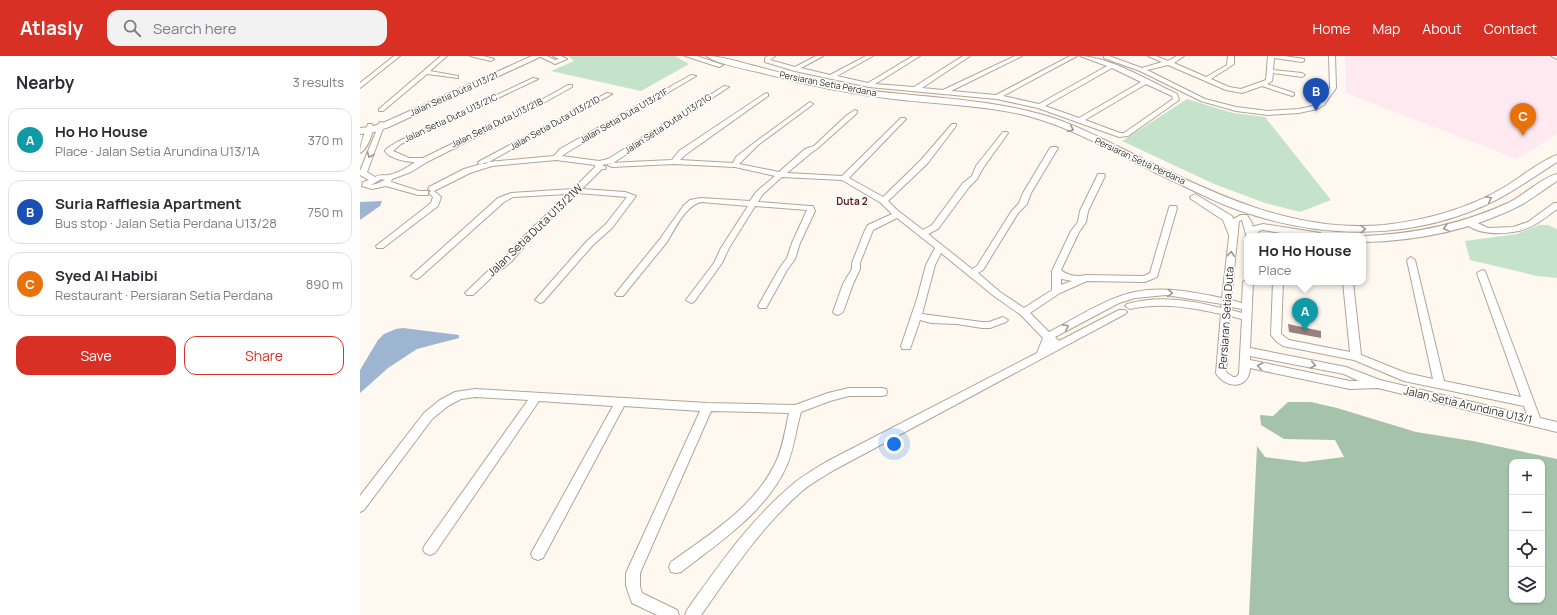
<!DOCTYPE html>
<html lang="en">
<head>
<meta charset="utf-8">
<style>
	body { margin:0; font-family:Manrope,sans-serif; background:#f2f2f3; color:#2b2b33 }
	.controls { position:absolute; right:12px; bottom:12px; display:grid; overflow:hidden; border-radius:8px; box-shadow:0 1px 3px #0004 }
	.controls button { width:36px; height:36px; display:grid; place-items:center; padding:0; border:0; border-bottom:1px solid #e1e1e2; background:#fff; color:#2b2b33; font:20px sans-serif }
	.you { position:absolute; left:534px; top:388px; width:14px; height:14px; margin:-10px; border:3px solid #fff; border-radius:50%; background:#1a73e8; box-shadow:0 0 0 6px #1a73e833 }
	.badge { display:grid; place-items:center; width:26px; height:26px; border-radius:50%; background:#d93025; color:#fff; font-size:13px; font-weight:700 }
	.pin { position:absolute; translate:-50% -33px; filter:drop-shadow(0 1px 2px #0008) }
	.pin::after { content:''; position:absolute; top:21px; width:14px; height:12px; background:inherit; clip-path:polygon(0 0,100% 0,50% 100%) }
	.popup { position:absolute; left:884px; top:177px; width:122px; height:52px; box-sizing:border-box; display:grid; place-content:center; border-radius:8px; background:#fff; filter:drop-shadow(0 1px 3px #0005); font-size:13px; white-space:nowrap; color:#7c7c81 }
	.popup b { font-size:15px; color:#2b2b33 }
	.popup::after { content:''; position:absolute; left:50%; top:100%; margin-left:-8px; border:8px solid transparent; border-top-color:#fff }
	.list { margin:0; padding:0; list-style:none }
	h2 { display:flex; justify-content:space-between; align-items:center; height:52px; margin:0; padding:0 16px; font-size:17px }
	h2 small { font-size:13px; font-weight:400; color:#7c7c81 }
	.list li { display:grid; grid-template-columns:26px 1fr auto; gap:12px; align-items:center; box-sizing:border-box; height:64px; margin:0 8px 8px; padding:0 8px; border:1px solid #e1e1e2; border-radius:12px }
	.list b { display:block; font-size:15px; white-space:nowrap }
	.list p { margin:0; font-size:13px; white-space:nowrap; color:#7c7c81 }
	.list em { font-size:13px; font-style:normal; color:#7c7c81 }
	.actions { display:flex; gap:8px; padding:12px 16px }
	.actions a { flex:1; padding:9px 0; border:1px solid #d93025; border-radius:12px; text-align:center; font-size:14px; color:#d93025 }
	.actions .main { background:#d93025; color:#fff }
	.icon { flex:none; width:22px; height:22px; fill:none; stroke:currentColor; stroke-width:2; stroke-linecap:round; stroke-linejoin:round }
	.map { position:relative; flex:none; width:1197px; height:559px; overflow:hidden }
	header { display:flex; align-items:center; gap:24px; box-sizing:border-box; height:56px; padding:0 20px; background:#d93025; color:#fff }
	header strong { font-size:19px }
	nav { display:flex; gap:22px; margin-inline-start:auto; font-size:14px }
	.search { width:280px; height:36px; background:#f2f2f3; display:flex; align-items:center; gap:10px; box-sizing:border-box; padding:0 14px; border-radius:12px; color:#7c7c81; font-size:15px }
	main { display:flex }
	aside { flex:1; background:#fff }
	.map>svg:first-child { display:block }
</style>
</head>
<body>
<header>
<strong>Atlasly</strong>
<div class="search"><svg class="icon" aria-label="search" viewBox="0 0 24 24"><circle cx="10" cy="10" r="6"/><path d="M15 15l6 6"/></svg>Search here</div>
<nav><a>Home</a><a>Map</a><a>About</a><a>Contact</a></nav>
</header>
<main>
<aside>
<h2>Nearby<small>3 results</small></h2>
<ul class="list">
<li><span class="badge" style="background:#0f9aa8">A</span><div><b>Ho Ho House</b><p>Place · Jalan Setia Arundina U13/1A</p></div><em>370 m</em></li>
<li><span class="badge" style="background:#1a4fb4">B</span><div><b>Suria Rafflesia Apartment</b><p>Bus stop · Jalan Setia Perdana U13/28</p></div><em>750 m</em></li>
<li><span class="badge" style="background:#e8710a">C</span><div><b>Syed Al Habibi</b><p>Restaurant · Persiaran Setia Perdana</p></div><em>890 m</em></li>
</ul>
<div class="actions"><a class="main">Save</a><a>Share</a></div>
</aside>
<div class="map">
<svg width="1197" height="559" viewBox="0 0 1197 559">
	<rect width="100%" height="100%" fill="#fef8f1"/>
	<!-- commercial -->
	<path fill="#fee9f0" d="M985,0H1181L1197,4V78L1157,103L986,37Z"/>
	<!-- green -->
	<path fill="#c5e3cb" d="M208,0H315L329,8L281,35L191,15L214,5Z
		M827,43L873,57L905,61L971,144L940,156L905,147L854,128L762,85Z
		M1179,169H1188L1197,173V222L1177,220L1110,204L1105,185L1157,178Z"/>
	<!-- forest -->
	<path fill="#a5c3ab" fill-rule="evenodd" d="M928,346H951L977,352L1056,376L1113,385L1197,403V559H889L897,390L905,401L944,406L984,401L975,384L924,383L901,369L900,359L913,360ZM1152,406H1182V544H1152Z"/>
	<!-- water -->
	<path fill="#9db5d0" d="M22,145L20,150L0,164V146Z
		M43,272L99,279V282L57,293L28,312L0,337V314L18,284L24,278L36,273Z"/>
	<!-- building -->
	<path fill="#99817e" d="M928,268L961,275V282L929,276Z"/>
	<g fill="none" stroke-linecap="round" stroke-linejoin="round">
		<defs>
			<path id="minor" d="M34,0H40L0,32V27Z
				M81,0H87L70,15L98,20V22L67,18L23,55H19V53Z
				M110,0H123L134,3L131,5Z
				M179,0H187L195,4L199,3L193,0H201L207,3L195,8Z
				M408,0H415L410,4L435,11L456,0H463L441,12L470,19L506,0H513L477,20L508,27L553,0H560L515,28L554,31L603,0H610L562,32L583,34L655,0H662L591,35L636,39L710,0H717L643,40L679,48L747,10L720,0C747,0 792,26 817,38L819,44L768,80L759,81L678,52L637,43L509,31L435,15L405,6V2ZM752,12L781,26L719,62L685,50ZM786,28L812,40L813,43L764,77H760L725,64Z
				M744,0H749L782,12L802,6L788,0H796L808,5L817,0H824L814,7L846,21L867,9L868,0H874V8L851,23L869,31L881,33L906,24L908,0H924L944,3V5L942,6L914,2L913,14L942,17L945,19L942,21L913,17L912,25L907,28L934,37V39L932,40L902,30L882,37L866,34L808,9L787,14L845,43L876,51L908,55L939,53L953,50L960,47L970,32L969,0H975L976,32L964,49L957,53L939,57L908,59L876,55L841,45L780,15L744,2Z
				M1191,0H1197V3Z
				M331,19L336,20L206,97L202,100L239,105L248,103L364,30L369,31L253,107L242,109L246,111L245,113H242L222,133L265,136L276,140L252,172L233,189L183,246L180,247L175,244L227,185L246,168L267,141L217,137L170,184L151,206L134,219L113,239H107L105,237L128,215L145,202L164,180L208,138L153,141L144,146L59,222L56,223L51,220L138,142L151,137L213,133L235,111V109L196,104L132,110L110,117L74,135L81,141L78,150L23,192H17L16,190L71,147L73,141L69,137L71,135L68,133L69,131L104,113L128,106L194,100L200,93Z
				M173,22L178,23L41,88L33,95L49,102H63L174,48L208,29H212V31L178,50L67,106L51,116L32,123L31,126L59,135H68V139H58L26,130L12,133L2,130L3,126L9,124L0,119V115L20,66L25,67L7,116L15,121C20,118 23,120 28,119C37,118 48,111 55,106C47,106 30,103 25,95L26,93L37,86ZM21,123L25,124L16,128L11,129Z
				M247,37L252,38L125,108H119L118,106Z
				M406,37L408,38V40L325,99L320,104L373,107L376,101L394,87L450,46L453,48L452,49L398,89L379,108L419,116L445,93L454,90L487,59L495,54L497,55V57L458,92L451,97L427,117L482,120L541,62H545L546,63L489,122L523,141L561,104L592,68H596V70L567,108L528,145L537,154L563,174L572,169L603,127L612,120L616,110L643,76H647L648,77L623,112L617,123L609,131L578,173L568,178L612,213L617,210L651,156L659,147L663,137L690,92L692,91H696L698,92L671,137L667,148L658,157L623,214L618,217L640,236L664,252L692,234V215L711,175L718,166L720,155L738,118H744L745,120L728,155L726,166L719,176L701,214C708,220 718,221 726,219L784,220L790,217L809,152L810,150H816L817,152L797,221L785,226L727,225L700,237L670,257L689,276C714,263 748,241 775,236C804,230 833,236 862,242L871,164L881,159H887L892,167L894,180H887V182L882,164L879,165L871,244L882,247L883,226L887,223V226H893L890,292L986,311L1020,324L1167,359L1164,350L1044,325L994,304L923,290L917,286L911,279L913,226H923L921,278L929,284L990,296L983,226H993L1001,299L1046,317L1073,323L1047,204L1051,201L1055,204L1084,325L1161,341L1117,217L1122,214L1125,215L1180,362L1197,366V376L1018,332L990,333L890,312C889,334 865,333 856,317L861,258C830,251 801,246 770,253L765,250L767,248C799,239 829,244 861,252L862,248L806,239L775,242L759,247L695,281L699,285L759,254H765L767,256L765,258L474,414C463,421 451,427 441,436C401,471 372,515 341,559H325L327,554C359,509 390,464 433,428C442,420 455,413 466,406L677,297L683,282L661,259L634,240L581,197L575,209L562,258L622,266H629L643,261L648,264L646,266L630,272H622L597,268L571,267L560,264L550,293H542L541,290L557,243L566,209L575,192L537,162L513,174L500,207V213L493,228L483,256L478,259L475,258L473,256L483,228L492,213V207L505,174L508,169L532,158L521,147L482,124L422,121L402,139L398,146L450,150H453L455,155L440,187L435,203L427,214L406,252H400L398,250L419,213L427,202L432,187L447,154L395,150L369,192L362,207L334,246L331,247L326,244L354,207L361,192L388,150L341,146C325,150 315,173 307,186L263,240H257L255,238L257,236L300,183L324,149L330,144L341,142L390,145L396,136L415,120L375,111L314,108L252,111L248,109L249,107L312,104L319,95ZM701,223H702L712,225L701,229ZM871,251L882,253V257L871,254ZM870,260L882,263L879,318L876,321H873L866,316ZM890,300L984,318L999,325H990L890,304Z
				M8,68H12C15,75 7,94 0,97C0,87 5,77 8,68Z
				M1194,147H1197V153C1190,158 1182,165 1174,169C1157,179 1119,182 1104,166L1108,164H1111L1128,172L1153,171L1168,166Z
				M489,332H522L526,333L527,336L526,339L522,340H489L470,345L441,356C436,373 434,392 427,409C406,456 361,485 321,516L316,517L311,516L309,511L311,506C349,479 394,451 415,408C423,392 425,374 429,357L351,355L280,517V530L282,537L317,554L319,559H297L272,547L266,530V517L340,355L264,350L183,502L178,504L173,502L171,498L173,494L253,350L179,345L75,497L70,499L65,497L63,493L65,489L168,344L115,341L101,343L88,350L72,363L4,454L0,456V440L64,357L80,344L95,336L115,333L347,347L435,349L468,337Z"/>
			<path id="major" d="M172,0H182L29,71L11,77L0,78V72L10,71L23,67Z
				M325,0H337L363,9L359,11Z
				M346,0C364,0 381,7 399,11C423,18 448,24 473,29C548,43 627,39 699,64C729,75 757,90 785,104C860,141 938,177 1024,169C1066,164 1107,153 1143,132C1158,123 1182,104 1197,99V106C1177,119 1157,133 1136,144C1055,185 962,184 878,154C850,144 823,129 796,117C751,95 708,69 660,58C618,49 576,48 534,43C490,38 446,29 402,17C386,13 360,9 346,0Z
				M1197,118V125C1185,133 1173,142 1161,149C1112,174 1057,185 1003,186V180H1002H1003C1055,178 1103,168 1150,146C1164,139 1183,121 1197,118Z
				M835,138L872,160L878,177L877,179H869L863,164L831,143L830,141Z
				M903,168L960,177L965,180H939L903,174L899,175L896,180H887V182L886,180L891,171Z"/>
		</defs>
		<!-- minor casing -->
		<use href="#minor" stroke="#b2a593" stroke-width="2"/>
		<!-- major casing -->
		<use href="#major" stroke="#b2a593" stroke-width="2"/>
		<!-- minor -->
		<use href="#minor" fill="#fff" fill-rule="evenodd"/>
		<!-- major -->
		<use href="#major" fill="#fff" fill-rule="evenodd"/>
	</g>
	<!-- one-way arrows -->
	<defs><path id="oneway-chevron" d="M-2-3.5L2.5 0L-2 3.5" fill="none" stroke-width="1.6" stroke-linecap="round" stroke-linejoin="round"/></defs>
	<g stroke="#9a9894">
		<use href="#oneway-chevron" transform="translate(711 73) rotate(25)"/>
		<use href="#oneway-chevron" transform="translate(10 99) rotate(112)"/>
		<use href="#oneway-chevron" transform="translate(1129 143) rotate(-26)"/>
		<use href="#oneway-chevron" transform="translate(1086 172) rotate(165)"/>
		<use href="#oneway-chevron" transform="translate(1003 173) rotate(-2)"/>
		<use href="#oneway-chevron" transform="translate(871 198) rotate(-85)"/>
		<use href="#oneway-chevron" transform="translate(810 237) rotate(2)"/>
		<use href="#oneway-chevron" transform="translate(706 271) rotate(-29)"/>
		<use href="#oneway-chevron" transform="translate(953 309) rotate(11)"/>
		<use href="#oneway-chevron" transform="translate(900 310) rotate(-168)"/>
	</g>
	<g text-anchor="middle" stroke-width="3" stroke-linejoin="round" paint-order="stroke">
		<!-- far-street labels -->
		<g font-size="9" fill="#353029" stroke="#fff">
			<text transform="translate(468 28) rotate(11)" y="3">Persiaran Setia Perdana</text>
			<text transform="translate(94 38) rotate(-24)" y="3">Jalan Setia Duta U13/21</text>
			<text transform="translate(264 60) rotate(-30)" y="3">Jalan Setia Duta U13/21F</text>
			<text transform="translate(91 62) rotate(-25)" y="3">Jalan Setia Duta U13/21C</text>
			<text transform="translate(137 67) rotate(-26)" y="3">Jalan Setia Duta U13/21B</text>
			<text transform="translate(195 67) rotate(-29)" y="3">Jalan Setia Duta U13/21D</text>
			<text transform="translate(308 68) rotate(-33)" y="3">Jalan Setia Duta U13/21G</text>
			<text transform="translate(780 105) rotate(25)" y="3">Persiaran Setia Perdana</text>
		</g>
		<!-- far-neighbourhood labels -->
		<g font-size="10" font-weight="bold" fill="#611d16" stroke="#fff">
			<text x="492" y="149">Duta 2</text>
		</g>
		<!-- street labels -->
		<g font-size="11" fill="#353029" stroke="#fff">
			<text transform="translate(175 174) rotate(-44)" y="4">Jalan Setia Duta U13/21W</text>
			<text transform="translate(866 262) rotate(-86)" y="4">Persiaran Setia Duta</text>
			<text transform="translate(1108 349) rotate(13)" y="4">Jalan Setia Arundina U13/1</text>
		</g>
	</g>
</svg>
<div class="controls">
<button>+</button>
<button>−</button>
<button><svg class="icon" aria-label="locate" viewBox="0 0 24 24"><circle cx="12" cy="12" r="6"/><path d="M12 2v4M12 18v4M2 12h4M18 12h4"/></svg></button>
<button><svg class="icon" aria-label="layers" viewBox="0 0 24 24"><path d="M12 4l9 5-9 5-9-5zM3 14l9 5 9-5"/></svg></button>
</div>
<div class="you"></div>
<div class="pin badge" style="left:945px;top:275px;background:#0f9aa8">A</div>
<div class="popup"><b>Ho Ho House</b>Place</div>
<div class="pin badge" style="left:956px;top:55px;background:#1a4fb4">B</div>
<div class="pin badge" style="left:1163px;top:80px;background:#e8710a">C</div>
</div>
</main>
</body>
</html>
